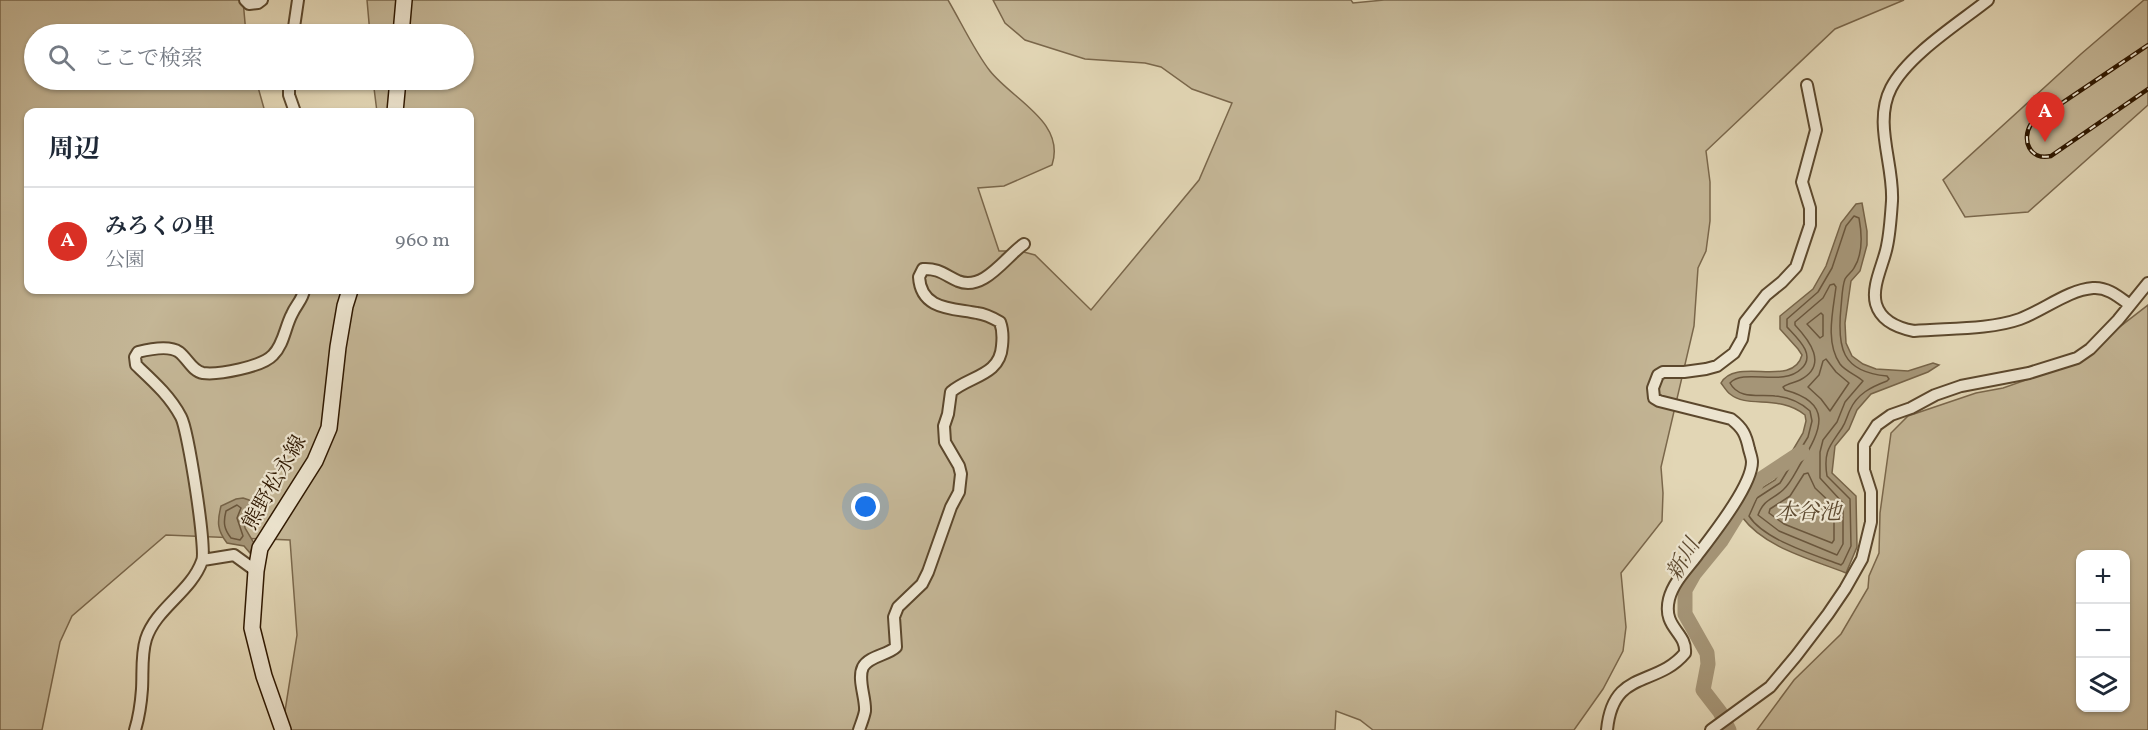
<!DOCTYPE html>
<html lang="ja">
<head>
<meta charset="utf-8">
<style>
	body { margin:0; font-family:Vollkorn,"Noto Serif JP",serif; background:#f2f2f3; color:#1f2937 }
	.controls { position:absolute; right:18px; bottom:18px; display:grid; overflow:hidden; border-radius:12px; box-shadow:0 2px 4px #0004 }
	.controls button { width:54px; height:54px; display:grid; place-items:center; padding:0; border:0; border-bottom:2px solid #e0e1e3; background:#fff; color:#1f2937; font:30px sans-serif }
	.you { position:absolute; left:866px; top:507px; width:21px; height:21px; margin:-15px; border:4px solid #fff; border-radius:50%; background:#1a73e8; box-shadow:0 0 0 9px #1a73e833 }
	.badge { display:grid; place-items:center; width:39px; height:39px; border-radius:50%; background:#d93025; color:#fff; font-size:20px; font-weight:700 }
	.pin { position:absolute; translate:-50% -50px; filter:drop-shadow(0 2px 3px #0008) }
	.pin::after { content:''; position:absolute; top:32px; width:21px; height:18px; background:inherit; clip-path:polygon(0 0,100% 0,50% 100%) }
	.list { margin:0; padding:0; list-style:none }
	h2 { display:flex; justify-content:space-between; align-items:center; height:78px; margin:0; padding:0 24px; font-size:26px }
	h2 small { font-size:20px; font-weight:400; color:#747a83 }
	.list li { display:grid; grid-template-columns:39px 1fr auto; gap:18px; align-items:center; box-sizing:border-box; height:108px; padding:0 24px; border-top:2px solid #e0e1e3 }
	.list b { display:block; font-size:22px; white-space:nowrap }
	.list p { margin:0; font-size:20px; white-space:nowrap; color:#747a83 }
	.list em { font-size:20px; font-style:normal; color:#747a83 }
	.icon { flex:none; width:33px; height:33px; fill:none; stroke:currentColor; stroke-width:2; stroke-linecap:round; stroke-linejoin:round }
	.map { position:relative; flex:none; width:2148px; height:730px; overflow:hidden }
	.search { position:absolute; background:#fff; box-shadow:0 2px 4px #0004; left:24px; top:24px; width:450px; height:66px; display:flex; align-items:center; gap:15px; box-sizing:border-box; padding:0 21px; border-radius:33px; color:#747a83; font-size:22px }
	.panel { position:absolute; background:#fff; box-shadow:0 2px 4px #0004; left:24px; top:108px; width:450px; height:186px; border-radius:12px }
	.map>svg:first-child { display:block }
</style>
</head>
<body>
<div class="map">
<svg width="2148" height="730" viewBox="0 0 2148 730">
	<rect width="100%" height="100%" fill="#e2d6b5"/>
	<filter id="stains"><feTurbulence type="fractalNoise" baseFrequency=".00333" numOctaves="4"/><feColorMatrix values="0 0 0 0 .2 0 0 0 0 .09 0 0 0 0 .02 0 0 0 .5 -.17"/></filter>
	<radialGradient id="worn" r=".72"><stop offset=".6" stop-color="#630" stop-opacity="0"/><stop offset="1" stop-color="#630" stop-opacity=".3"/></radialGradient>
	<!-- green -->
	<path fill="#c4b696" stroke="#7a674b" stroke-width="1.5" fill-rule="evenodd" d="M0,0H243L246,34H34V80H256L265,112H28V290H470V112H377L373,80H464V34H370L367,0H948C961,22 975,52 990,71C1013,100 1066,122 1052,165L1004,186L978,188L999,251H1020L1035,255L1091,310L1199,180L1232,103L1192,89L1161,67L1145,63L1085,59L1025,40L1005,23L993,0H1351L1353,3L1384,0H1904L1835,29L1706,151L1710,182V221L1706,251L1698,268L1694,326L1661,467L1663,493L1662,521L1621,573L1626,627L1623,651L1603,689L1574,730H1373L1360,720L1336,711L1335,730H282L297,635L290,540L166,535L72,616L60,642L42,730H0Z
		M2144,0H2148V105L2028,212L1965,217L1943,180L2081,54Z
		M2148,305V730H1757L1794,680L1841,634L1868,588L1869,576L1879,553L1880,513L1891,433L1908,416L1976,393L2003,388L2052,371L2087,352ZM2080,554H2126V708H2080Z"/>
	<!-- water -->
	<path fill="#a59577" stroke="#766347" stroke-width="1.5" d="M1862,203L1867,231V245L1860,271L1851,281L1845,323L1846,343L1852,356L1863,364L1876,369L1908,371L1933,363L1939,365L1928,372L1871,394L1857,410L1849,429L1835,446L1832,473L1856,496L1857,547L1846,573C1811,559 1765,548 1742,517L1752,494L1775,480L1803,433L1806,421L1805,415C1779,394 1748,409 1730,394C1727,392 1724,387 1721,383C1736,356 1793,389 1802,355L1798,349L1780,329V316L1813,289L1826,266L1841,223L1856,204Z
		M243,498L249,500L254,504L243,518L245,528L254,543L250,553L244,546L227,543C217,530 217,522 221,506L236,499Z"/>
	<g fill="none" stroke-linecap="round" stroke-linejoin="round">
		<!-- shore -->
		<path stroke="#6a563c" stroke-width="1.5" d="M1854,216L1859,218C1862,234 1863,254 1854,268C1852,272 1847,275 1845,279C1842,287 1842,298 1841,307C1837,347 1841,372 1887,376L1889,379L1887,381C1871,387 1857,394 1850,410C1847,416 1846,422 1842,428C1830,446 1823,451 1827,476L1850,499L1851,546L1843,563L1841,565C1815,555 1764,540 1749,516L1757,498L1780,483L1808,437L1812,421L1810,411C1800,402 1788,397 1775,396C1759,394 1739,400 1730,383C1744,368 1783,387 1801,369C1817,355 1797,338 1787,327V319L1818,292L1832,268L1846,226Z
			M1834,284L1836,287C1833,311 1825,342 1840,364C1846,372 1857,375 1863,381L1845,402L1837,422L1823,440L1820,452V478L1843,503V544L1837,555L1779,531L1758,515C1764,499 1772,500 1783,490C1791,483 1796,471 1801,463C1822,429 1833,403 1785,390L1783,387C1788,383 1794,383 1800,380C1829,365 1809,340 1795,325V322L1823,298L1830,285Z
			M1821,313L1823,315V336L1820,338L1807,324Z
			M1826,359L1836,372L1849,383L1830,411L1821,399L1808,387L1819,375L1823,361Z
			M1808,473L1815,488L1834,506V540L1832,543L1784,524L1769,513L1770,509L1790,496L1804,474Z
			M237,505L241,508L237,518L243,536L240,540L231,538C224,529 223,523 226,511Z"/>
		<!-- river -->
		<path stroke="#a59577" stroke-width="15" d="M1729,730L1720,712L1703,690L1708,664L1707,653L1685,614V590L1694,574L1721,541L1758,481L1802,452"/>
		<defs>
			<path id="street" d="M245,0L249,4L258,3L262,0
				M1988,0C1959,23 1908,55 1891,88C1873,123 1894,164 1892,201C1891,215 1890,232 1887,246C1884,263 1871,286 1876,304C1881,321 1898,328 1914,331C1947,328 1989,330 2020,319C2044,310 2068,290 2093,288C2108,287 2119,297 2130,305
				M293,34L298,0
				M289,80V95L295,112
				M203,560L234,555L256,571
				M135,730C139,717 141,703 142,689C143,673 141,655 146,639C156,608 191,592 202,561C207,550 188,430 181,417C170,396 153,381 136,365L135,357L138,352C150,349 169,345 179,352C188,359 192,371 203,373C218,375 262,367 273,355C284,344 285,327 292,314C296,305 303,299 304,290
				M859,730C861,724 864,717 865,711C866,698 857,679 863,667C869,656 888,655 896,647L894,617L898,607L922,584L928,572L951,507L959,492L961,474L959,466L945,442L944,426L948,414L951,392C969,376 1000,376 1002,346C1003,337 1003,330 1000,322C993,318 985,314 977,313C952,308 921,310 919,277L923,269C938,268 945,275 958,281C984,292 1006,256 1024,244
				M1607,730C1613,668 1656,688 1685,653C1687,632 1662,628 1669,599C1673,583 1686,570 1696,557C1711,537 1752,486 1752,462C1752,458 1750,453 1749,449C1746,435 1743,428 1731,419L1659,401L1654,398L1653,388L1658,375L1663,372H1684L1706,369L1717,366L1734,353L1742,339L1745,322L1766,295L1782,282L1796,267L1810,225V208L1802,182L1816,130L1807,85
				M1711,730L1770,687L1796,656L1828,614L1845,589L1862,559L1871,522V492L1864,470V445L1877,425L1891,415L1911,408L1935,395L1961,386L2029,373L2077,358L2090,349L2118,320L2148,283"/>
			<path id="secondary" d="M401,34L404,0
				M395,112L398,80
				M283,730L264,676L252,628L256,571L260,548L315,461L329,428L338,347L345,306L350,290"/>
		</defs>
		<!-- street casing -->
		<use href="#street" stroke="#5c482d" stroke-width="14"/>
		<!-- secondary casing -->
		<use href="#secondary" stroke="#2f1800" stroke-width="18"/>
		<!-- street -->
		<use href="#street" stroke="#ece4cf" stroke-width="10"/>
		<!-- secondary -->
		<use href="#secondary" stroke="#ece4cf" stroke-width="15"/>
		<defs>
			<path id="rail" d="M2148,45L2031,124C2021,140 2030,161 2051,156L2148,89"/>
		</defs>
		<!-- rail casing -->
		<use href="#rail" stroke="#2f1800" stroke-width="4.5"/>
		<!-- rail -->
		<use href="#rail" stroke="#ece4cf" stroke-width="2" stroke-dasharray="7" stroke-linecap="butt"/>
	</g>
	<g text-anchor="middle" stroke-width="4.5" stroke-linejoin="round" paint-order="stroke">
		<!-- street labels -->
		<g font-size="21" fill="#2f1800" stroke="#ece4cf">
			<text transform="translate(274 482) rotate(-60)" y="7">熊野松永線</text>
		</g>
		<!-- water labels -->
		<g font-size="22" font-style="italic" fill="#5e4a30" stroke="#ece4cf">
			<text x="1808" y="519">本谷池</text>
			<text transform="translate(1682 559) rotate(-60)" y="8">新川</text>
		</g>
	</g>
	<rect width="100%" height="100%" filter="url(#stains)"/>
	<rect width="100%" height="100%" fill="url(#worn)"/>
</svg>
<div class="controls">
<button>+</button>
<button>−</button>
<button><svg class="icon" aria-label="layers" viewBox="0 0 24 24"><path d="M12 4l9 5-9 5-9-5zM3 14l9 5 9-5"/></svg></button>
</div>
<div class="you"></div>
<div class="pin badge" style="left:2045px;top:142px">A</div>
<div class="search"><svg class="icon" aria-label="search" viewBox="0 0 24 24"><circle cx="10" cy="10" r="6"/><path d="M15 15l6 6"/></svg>ここで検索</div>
<section class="panel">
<h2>周辺<small></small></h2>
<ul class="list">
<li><span class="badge">A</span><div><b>みろくの里</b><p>公園</p></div><em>960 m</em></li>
</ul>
</section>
</div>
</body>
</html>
